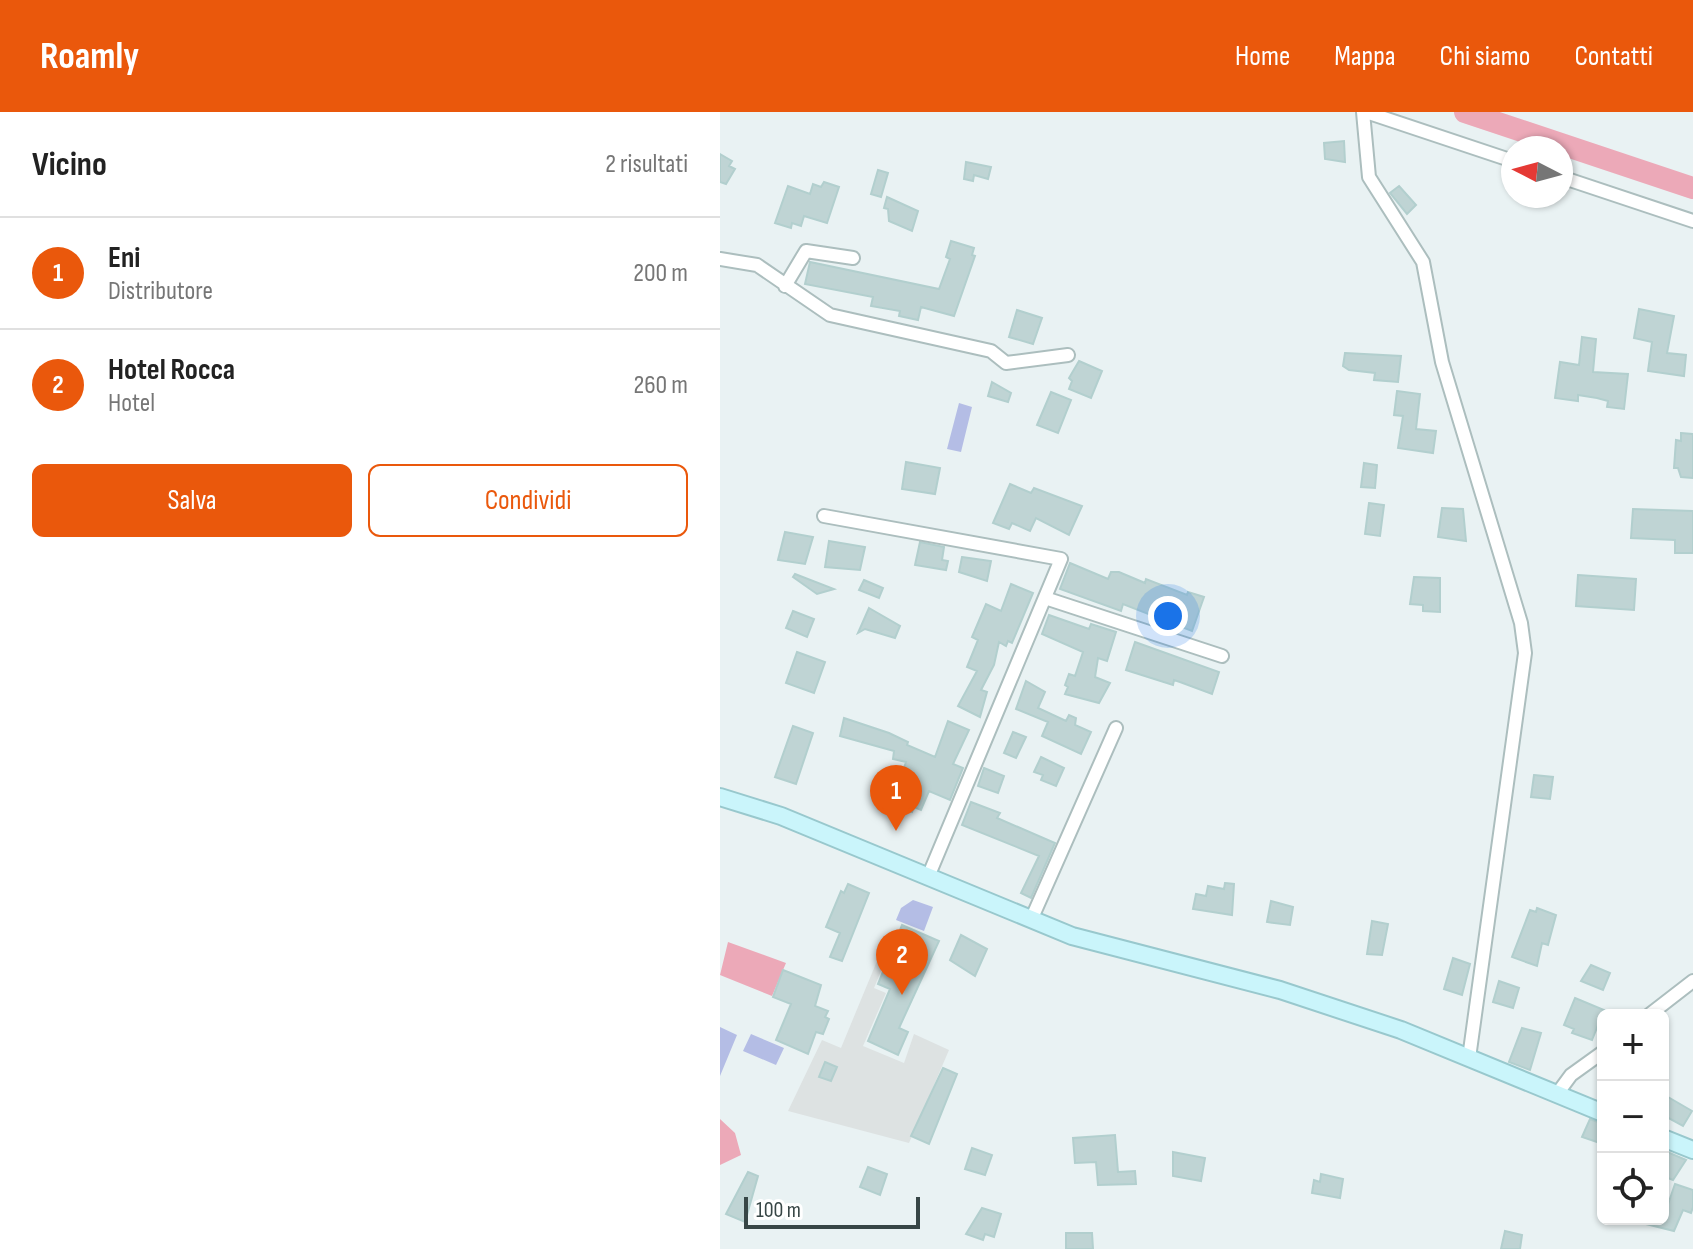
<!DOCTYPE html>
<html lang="it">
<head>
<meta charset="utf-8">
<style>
	body { margin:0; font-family:"Sofia Sans Condensed",sans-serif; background:#f6f6f6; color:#222 }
	.controls { position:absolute; right:24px; bottom:24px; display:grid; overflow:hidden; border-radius:12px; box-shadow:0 2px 6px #0004 }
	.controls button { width:72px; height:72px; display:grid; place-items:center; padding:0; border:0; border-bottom:2px solid #e0e0e0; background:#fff; color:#222; font:40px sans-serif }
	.compass { position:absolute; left:781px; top:24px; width:72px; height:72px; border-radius:50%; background:#fff; box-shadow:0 2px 6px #0004; rotate:276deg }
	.scale { position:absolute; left:24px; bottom:20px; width:176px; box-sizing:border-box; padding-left:8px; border:4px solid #374646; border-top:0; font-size:22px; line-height:28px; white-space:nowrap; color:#374646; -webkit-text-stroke:6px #fff; paint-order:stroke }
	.you { position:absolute; left:448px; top:504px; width:28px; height:28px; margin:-20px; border:6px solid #fff; border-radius:50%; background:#1a73e8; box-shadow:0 0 0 12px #1a73e833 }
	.badge { display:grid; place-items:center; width:52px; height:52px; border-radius:50%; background:#ea580c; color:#fff; font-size:26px; font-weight:700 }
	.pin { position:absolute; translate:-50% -66px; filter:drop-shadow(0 2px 4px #0008) }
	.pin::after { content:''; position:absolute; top:42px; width:28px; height:24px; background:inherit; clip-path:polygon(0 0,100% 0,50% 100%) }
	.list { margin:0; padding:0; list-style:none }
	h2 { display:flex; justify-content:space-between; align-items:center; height:104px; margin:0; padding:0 32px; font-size:34px }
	h2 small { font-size:26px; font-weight:400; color:#767676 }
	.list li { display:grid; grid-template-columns:52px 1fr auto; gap:24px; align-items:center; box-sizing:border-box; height:112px; padding:0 32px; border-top:2px solid #e0e0e0 }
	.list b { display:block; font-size:30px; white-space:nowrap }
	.list p { margin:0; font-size:26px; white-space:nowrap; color:#767676 }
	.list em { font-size:26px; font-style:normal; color:#767676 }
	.actions { display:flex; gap:16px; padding:24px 32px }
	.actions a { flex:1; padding:18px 0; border:2px solid #ea580c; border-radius:12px; text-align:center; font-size:28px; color:#ea580c }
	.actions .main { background:#ea580c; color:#fff }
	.icon { flex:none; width:44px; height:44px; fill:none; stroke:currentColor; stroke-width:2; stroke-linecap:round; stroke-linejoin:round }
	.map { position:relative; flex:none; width:973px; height:1137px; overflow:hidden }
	header { display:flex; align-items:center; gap:48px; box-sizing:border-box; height:112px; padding:0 40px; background:#ea580c; color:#fff }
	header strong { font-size:38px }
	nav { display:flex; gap:44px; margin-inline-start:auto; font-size:28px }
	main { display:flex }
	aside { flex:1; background:#fff }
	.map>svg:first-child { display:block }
</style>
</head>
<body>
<header>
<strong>Roamly</strong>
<nav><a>Home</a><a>Mappa</a><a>Chi siamo</a><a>Contatti</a></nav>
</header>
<main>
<aside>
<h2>Vicino<small>2 risultati</small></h2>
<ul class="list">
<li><span class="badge">1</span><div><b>Eni</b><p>Distributore</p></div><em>200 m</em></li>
<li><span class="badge">2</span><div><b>Hotel Rocca</b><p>Hotel</p></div><em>260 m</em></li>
</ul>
<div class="actions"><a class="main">Salva</a><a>Condividi</a></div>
</aside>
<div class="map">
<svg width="973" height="1137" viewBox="0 0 973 1137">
	<rect width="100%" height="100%" fill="#e9f2f3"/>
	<!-- green -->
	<path fill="#b4bde5" d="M239,291L252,295L241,340L227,337Z
		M193,788L213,795L204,819L176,808L181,796Z
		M0,915L17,923L0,964Z
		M31,922L64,936L56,953L23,939Z"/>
	<!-- parking -->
	<path fill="#dde2e2" d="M169,820L176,822L154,876L166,881L143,934L184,951L194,922L229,938L189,1031L68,999L102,928L121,936Z"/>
	<!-- water -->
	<path fill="#eca9b8" d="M8,830L66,851L52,884L0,863Z
		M0,1007L15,1021L21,1043L0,1053Z"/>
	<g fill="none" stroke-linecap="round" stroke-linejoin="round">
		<!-- river -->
		<path stroke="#eca9b8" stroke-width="22" d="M745,0L973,76"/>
	</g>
	<!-- building -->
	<path fill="#bfd4d4" stroke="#b2cfce" stroke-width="2" d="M624,29L625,50L605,47L604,31Z
		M0,42L12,49L9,54L15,57L6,72L0,70Z
		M246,50L271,55L268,67L254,63L253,69L244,67Z
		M158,58L168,61L161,85L151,82Z
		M104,70L119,75L107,111L84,104L81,114L72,111L71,116L55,111L68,74L90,82L93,72L101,75Z
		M679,74L696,93L687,102L670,81Z
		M167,85L198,99L192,119L169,109L168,97L164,96Z
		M231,129L254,136L252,143L255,144L234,204L201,195L198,208L179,204L180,199L151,194L153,185L85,172L90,150L219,177L230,147L226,145Z
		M919,197L954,204L947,241L966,243L964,264L928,259L932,230L914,226Z
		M297,198L322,206L313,232L289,225Z
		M862,225L876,227L873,260L908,262L904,297L887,295L888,289L877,286L858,283V289L835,286L840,250L859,253Z
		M625,241L681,244L678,270L654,268L655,261L629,258L623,254Z
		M359,249L382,259L371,286L349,277L352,269L349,266Z
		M272,270L291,281L288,290L268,284Z
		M677,279L700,282L696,317L716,319L713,341L678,336L683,304L674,303Z
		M331,280L351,288L338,321L317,313Z
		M961,321L973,322V366L961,365L958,356H954L956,328L961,329Z
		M186,350L220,356L215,382L182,377Z
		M644,351L657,353L655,376L641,375Z
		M290,372L311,381L314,376L362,394L349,423L316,406L310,419L292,411L289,417L273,411Z
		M649,391L664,393L660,424L645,422Z
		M722,396L743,397L746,429L718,425Z
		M913,397L973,399V441H955V428L911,426Z
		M65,420L93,425L85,452L58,448Z
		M109,429L145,435L140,458L105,455Z
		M200,430L224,435L222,448L228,449L226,458L195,453Z
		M242,445L271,449L267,469L239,460Z
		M350,451L388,467L391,460H399L425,471L426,467L467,483L468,480L484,485L472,519L403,492L401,499L340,477Z
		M75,462L114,477L97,482L73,465Z
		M858,463L916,467L914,498L856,494Z
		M694,465L720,466V500L703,499V493L690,492Z
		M144,468L163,476L159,486L139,478Z
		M291,472L313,481L292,531L288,529L286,534L279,530L274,553L261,578L267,580L260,605L238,594L257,559L247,555L258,528L252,525L266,492L281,499Z
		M149,496L180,514L175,526L145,517L138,521Z
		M73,499L94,507L87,525L66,516Z
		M329,503L369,517L371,512L396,520L387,549L378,546L375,565L390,571L379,591L345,582L348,575L345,573L349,562L355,564L363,540L322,522Z
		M415,530L499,560L492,582L460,570L454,568L453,573L406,558Z
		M77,540L105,550L94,581L66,571Z
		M306,569L325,580L318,596L346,609L349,603L356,606L355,613L371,620L361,642L322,624L328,610L296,597Z
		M124,606L169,621L188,630L187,633L215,645L228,609L249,618L233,652L243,656L230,688L209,679L201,698L194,695L192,700L172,692L186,650L173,647L174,639L120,624Z
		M73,614L93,621L76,672L55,665Z
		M293,620L306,625L296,646L284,641Z
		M321,645L344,656L336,674L321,668L323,663L314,660Z
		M264,656L284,664L278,681L258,674Z
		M814,663L833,665L830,687L811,685Z
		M251,690L280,701L277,706L335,731L311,786L301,781L319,744L242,713Z
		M505,771L514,772L512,803L473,797L476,782L486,784L488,774L504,777Z
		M128,772L149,781L122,849L110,845L120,821L106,815L121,779L124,781Z
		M551,789L573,795L570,813L547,810Z
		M817,796L836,803L828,833L822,831L817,854L792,845L810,798L816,800Z
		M652,809L668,812L662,843L647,842Z
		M182,813L219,829L179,916L188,920L178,943L148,929L170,877L158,872Z
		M241,823L267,837L255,864L230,848Z
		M733,846L750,852L742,883L724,877Z
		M871,853L890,861L883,878L861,869Z
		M63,858L101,873L95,894L108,899L105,905L109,907L103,922L96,920L88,942L56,928L71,892L53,885Z
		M779,869L799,876L793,896L773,890Z
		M855,886L884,898L872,928L852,921L854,917L844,913Z
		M802,916L821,921L810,958L789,950Z
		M105,950L117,955L111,969L99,965Z
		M223,956L237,962L209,1032L191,1024Z
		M948,985L972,999L963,1014L943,1003Z
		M870,1007L883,1012V1032L862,1025Z
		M395,1023L398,1060L415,1059L416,1072L378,1073L376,1050L355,1051L353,1026Z
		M252,1036L272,1043L265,1063L245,1057Z
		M945,1039L966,1048L953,1068L943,1064Z
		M453,1040L485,1046L481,1069L453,1064Z
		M148,1055L167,1062L160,1083L140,1075Z
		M28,1060L38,1064L25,1110L6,1102Z
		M601,1062L623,1067L620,1086L592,1081L594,1068L600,1070Z
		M955,1072L973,1078V1095L971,1101L963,1098L954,1119L918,1110L919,1107H943Z
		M262,1096L281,1102L274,1125L265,1122L263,1128L246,1122Z
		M785,1119L802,1123L800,1137H781Z
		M346,1121H372L373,1137H346Z"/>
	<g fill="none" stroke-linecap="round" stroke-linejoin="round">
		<defs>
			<path id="minor" d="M643,0L649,65L703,150L722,250L801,511L805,541L749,946
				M646,0L793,49
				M841,65L973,109
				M0,147L37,153L110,203L271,239L286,251L348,243
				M65,174L86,139L133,146
				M104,404L341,447L208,765
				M325,486L502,544
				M311,808L396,616
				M929,903L973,869
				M837,982L851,963L883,940"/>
			<path id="secondary" d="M0,685L61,704L352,824L560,878L681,918L883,1001
				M943,1026L973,1038"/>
		</defs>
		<!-- minor casing -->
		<use href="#minor" stroke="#acbebe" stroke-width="16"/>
		<!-- secondary casing -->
		<use href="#secondary" stroke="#98c8cd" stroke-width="20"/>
		<!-- minor -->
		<use href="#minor" stroke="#fff" stroke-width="12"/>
		<!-- secondary -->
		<use href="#secondary" stroke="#caf5fb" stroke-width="16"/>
	</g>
</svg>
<div class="controls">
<button>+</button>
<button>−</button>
<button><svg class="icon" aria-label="locate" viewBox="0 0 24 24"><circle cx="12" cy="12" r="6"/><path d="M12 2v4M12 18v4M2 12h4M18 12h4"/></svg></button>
</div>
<svg class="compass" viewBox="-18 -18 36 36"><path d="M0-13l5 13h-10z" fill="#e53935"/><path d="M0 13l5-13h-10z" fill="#767676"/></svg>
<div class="scale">100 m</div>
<div class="you"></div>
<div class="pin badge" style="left:176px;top:719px">1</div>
<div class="pin badge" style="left:182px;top:883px">2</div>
</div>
</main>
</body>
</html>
